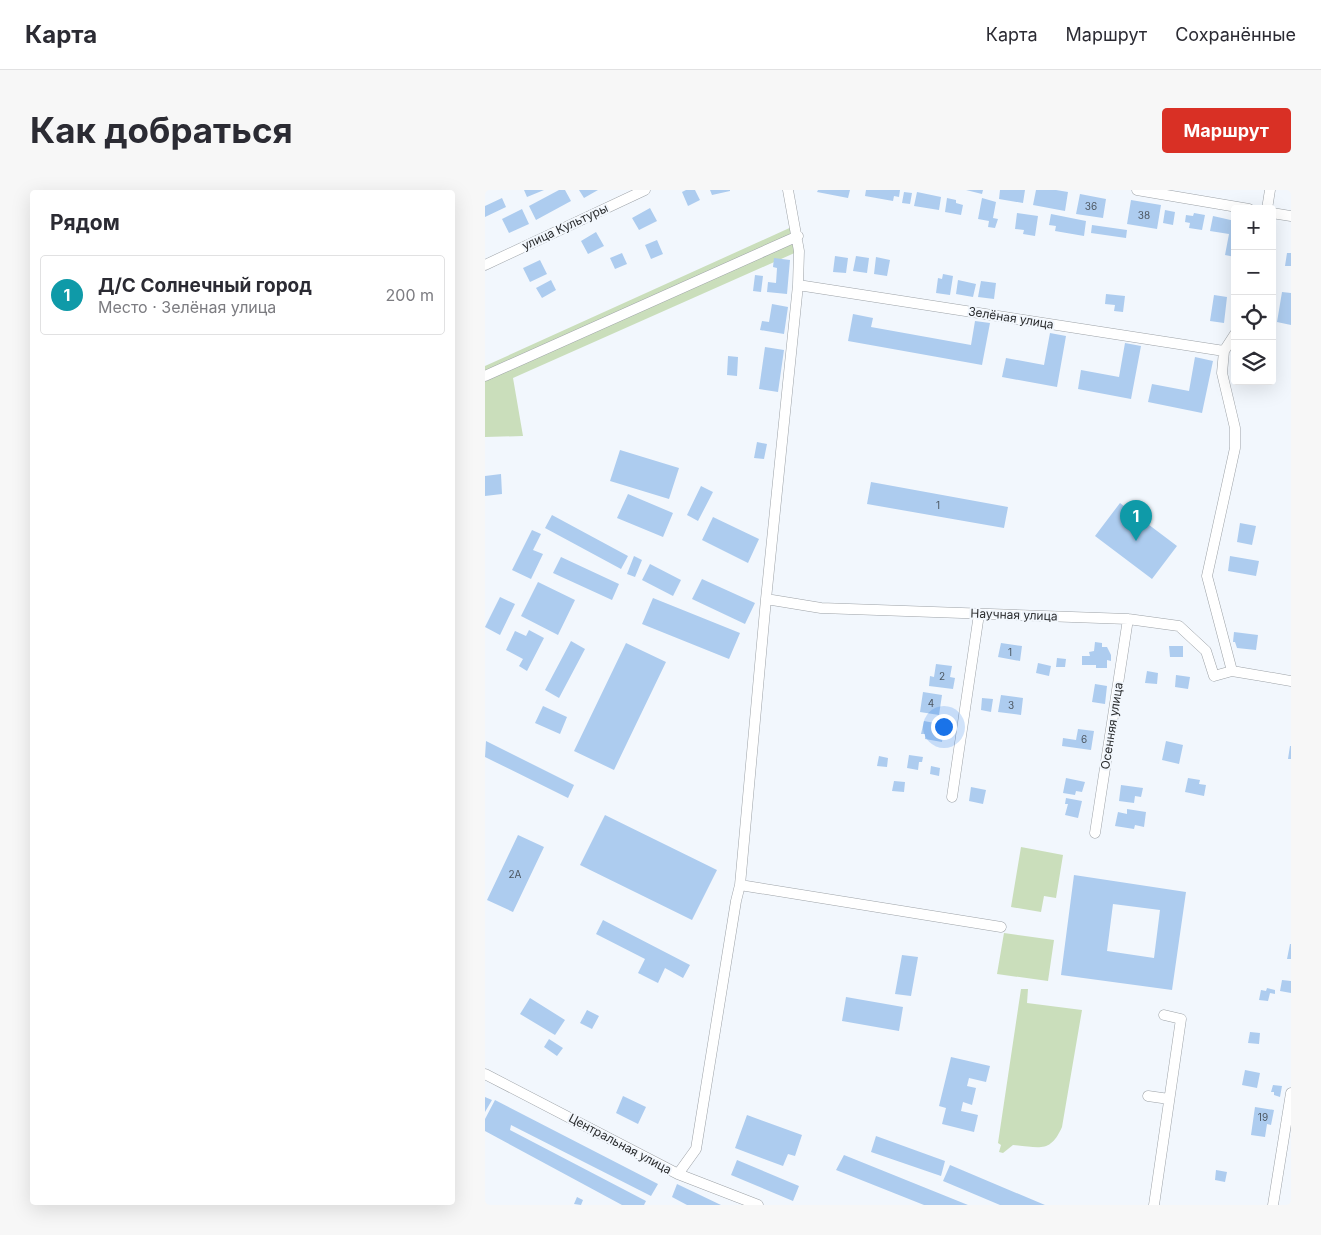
<!DOCTYPE html>
<html lang="ru">
<head>
<meta charset="utf-8">
<style>
	body { margin:0; font-family:Inter,sans-serif; background:#f7f7f7; color:#2b2b33 }
	.controls { position:absolute; right:15px; top:15px; display:grid; overflow:hidden; border-radius:5px; box-shadow:0 5px 20px #0002 }
	.controls button { width:45px; height:45px; display:grid; place-items:center; padding:0; border:0; border-bottom:1px solid #e1e1e2; background:#fff; color:#2b2b33; font:25px sans-serif }
	.you { position:absolute; left:458px; top:536px; width:18px; height:18px; margin:-12px; border:4px solid #fff; border-radius:50%; background:#1a73e8; box-shadow:0 0 0 8px #1a73e833 }
	.badge { display:grid; place-items:center; width:32px; height:32px; border-radius:50%; background:#d93025; color:#fff; font-size:16px; font-weight:700 }
	.pin { position:absolute; translate:-50% -41px; filter:drop-shadow(0 1px 2px #0008) }
	.pin::after { content:''; position:absolute; top:26px; width:18px; height:15px; background:inherit; clip-path:polygon(0 0,100% 0,50% 100%) }
	.list { margin:0; padding:0; list-style:none }
	h2 { display:flex; justify-content:space-between; align-items:center; height:65px; margin:0; padding:0 20px; font-size:21px }
	h2 small { font-size:16px; font-weight:400; color:#7c7c81 }
	.list li { display:grid; grid-template-columns:32px 1fr auto; gap:15px; align-items:center; box-sizing:border-box; height:80px; margin:0 10px 10px; padding:0 10px; border:1px solid #e1e1e2; border-radius:5px }
	.list b { display:block; font-size:19px; white-space:nowrap }
	.list p { margin:0; font-size:16px; white-space:nowrap; color:#7c7c81 }
	.list em { font-size:16px; font-style:normal; color:#7c7c81 }
	.icon { flex:none; width:28px; height:28px; fill:none; stroke:currentColor; stroke-width:2; stroke-linecap:round; stroke-linejoin:round }
	.map { position:relative; flex:none; width:806px; height:1015px; overflow:hidden; border-radius:5px }
	header { display:flex; align-items:center; gap:30px; box-sizing:border-box; height:70px; padding:0 25px; background:#fff; border-bottom:1px solid #e1e1e2 }
	header strong { font-size:24px }
	nav { display:flex; gap:28px; margin-inline-start:auto; font-size:18px }
	.intro { display:flex; align-items:center; justify-content:space-between; box-sizing:border-box; height:120px; padding:0 30px }
	h1 { margin:0; font-size:35px }
	.button { padding:12px 22px; border-radius:5px; background:#d93025; color:#fff; font-size:18px; font-weight:700 }
	main { display:flex; gap:30px; padding:0 30px }
	aside { flex:1; background:#fff; border-radius:5px; box-shadow:0 5px 20px #0002 }
	.map>svg:first-child { display:block }
</style>
</head>
<body>
<header>
<strong>Карта</strong>
<nav><a>Карта</a><a>Маршрут</a><a>Сохранённые</a></nav>
</header>
<div class="intro"><h1>Как добраться</h1><a class="button">Маршрут</a></div>
<main>
<aside>
<h2>Рядом<small></small></h2>
<ul class="list">
<li><span class="badge" style="background:#0f9aa8">1</span><div><b>Д/С Солнечный город</b><p>Место · Зелёная улица</p></div><em>200 m</em></li>
</ul>
</aside>
<div class="map">
<svg width="806" height="1015" viewBox="0 0 806 1015">
	<rect width="100%" height="100%" fill="#f2f7fd"/>
	<!-- green -->
	<path fill="#cadebb" d="M311,35L314,61L28,188L38,246L0,247V176Z
		M536,657L578,665L571,708L559,706L556,722L526,717Z
		M519,743L569,750L563,791L512,784Z
		M536,799H543L542,813L597,820L577,937C565,964 554,957 528,955L518,963L514,962L516,955L513,953Z"/>
	<!-- building -->
	<path fill="#adccef" fill-rule="evenodd" d="M39,0H59L42,7Z
		M74,0H80L86,11L51,30L44,16Z
		M94,0H113L99,8Z
		M201,0H210L215,10L203,16L197,2Z
		M225,0H245V1L227,5Z
		M333,0H365L363,8L332,2Z
		M381,0H415L414,7L409,6L408,11L380,6Z
		M481,0H498L497,4Z
		M515,0H540L538,13L514,9Z
		M551,0H571L583,2L580,21L548,15Z
		M419,2L427,3L425,14L417,13Z
		M432,2L456,7L454,20L429,16Z
		M595,4L621,9L618,28L591,24Z
		M17,8L21,17L0,27V16Z
		M462,8L471,10V13L478,15L476,25L460,22Z
		M497,8L511,12L508,28L513,29L510,38L503,37L504,31L493,29Z
		M646,10L676,15L672,39L642,34Z
		M165,18L172,31L154,40L147,28Z
		M37,19L44,34L24,43L17,29Z
		M680,20L690,22L688,35L678,33Z
		M532,23L553,26L550,46L538,44L539,40L530,39Z
		M709,23L720,25L717,40L704,38L705,33L700,32L701,25L708,26Z
		M566,24L601,31L599,46L570,41L571,36L564,35Z
		M728,26L750,31V67L740,65L744,44L725,41Z
		M607,35L642,40L641,48L606,43Z
		M111,42L119,56L103,64L96,51Z
		M172,50L178,64L166,69L160,55Z
		M137,63L142,74L130,79L125,68Z
		M802,63H806V76H800Z
		M350,66L363,68L361,83L348,82Z
		M371,66L384,68L382,83L368,81Z
		M391,67L405,70L402,86L389,84Z
		M289,68L305,70L302,104L282,102L283,92L291,93L292,78L288,77Z
		M55,70L62,84L45,92L38,78Z
		M458,84L468,86L465,105L451,103L453,88L457,89Z
		M270,85L278,86L276,102L268,101Z
		M66,90L71,100L57,108L51,98Z
		M473,90L491,94L488,107L471,104Z
		M496,91L511,93L509,109L493,107Z
		M797,102L806,103V135L792,132Z
		M621,104L640,106L638,122L629,121L630,115L620,114Z
		M729,105L742,107L739,133L725,131Z
		M287,114L303,117L299,144L275,140L277,131L284,132Z
		M368,124L388,128L386,137L486,155L490,131L505,133L497,175L363,151Z
		M565,143L581,146L572,197L517,187L521,168L559,175Z
		M640,153L656,156L646,209L593,199L596,180L634,187Z
		M280,157L299,160L293,202L274,199Z
		M243,166L253,167L252,186L242,185Z
		M710,167L728,171L717,223L663,212L667,194L704,201Z
		M272,252L282,254L279,269L269,268Z
		M135,260L194,278L184,309L125,291Z
		M16,284L17,304L0,306V286Z
		M386,292L523,317L519,338L382,314Z
		M216,296L228,302L213,331L202,325Z
		M143,304L188,323L178,347L132,328Z
		M635,313L692,356L667,389L610,346Z
		M67,325L143,366L136,379L60,338Z
		M228,327L274,349L263,373L217,350Z
		M755,333L771,336L767,355L752,352Z
		M47,340L56,344L48,360L58,364L46,389L27,380Z
		M149,366L157,370L150,387L142,384Z
		M745,366L774,371L771,386L743,381Z
		M76,367L134,394L127,410L68,383Z
		M165,374L196,390L188,406L157,390Z
		M217,389L270,413L260,434L207,409Z
		M53,392L90,410L73,445L36,426Z
		M15,407L30,414L15,445L0,437Z
		M168,408L255,443L244,469L157,434Z
		M44,440L59,448L42,481L34,476L38,469L21,460L30,441L41,446Z
		M749,442L773,445L771,460L752,458L750,452H748Z
		M86,451L100,459L74,508L60,500Z
		M610,452L617,453V457H622L626,465V471L622,470V478H611V475H597V466H605L604,462L609,461Z
		M141,453L181,472L129,580L89,561Z
		M516,453L537,456L535,471L513,467Z
		M684,456H698V467H685Z
		M572,468L581,469L580,477H571Z
		M553,473L566,476L564,486L551,483Z
		M451,474L467,476L465,487L470,488L468,499L444,496L445,486L449,487Z
		M662,481L673,483L672,494L660,493Z
		M691,485L705,487L703,499L690,497Z
		M610,494L622,496L620,514L607,512Z
		M438,502L457,505L454,525L435,522Z
		M516,505L538,508L536,525L513,522Z
		M497,508L508,509L506,522L496,520Z
		M58,516L82,527L75,544L50,533Z
		M439,531L455,534L453,542L458,543L457,552L440,549V544H436Z
		M593,539L609,541L606,560L577,556L578,548L591,550Z
		M1,551L89,595L83,608L0,567Z
		M681,551L698,555L694,574L677,570Z
		M805,556H806V569H803Z
		M424,565L438,567L437,572H434L433,580L422,578Z
		M394,566L403,568L402,577L392,576Z
		M446,576L455,578L454,586L445,584Z
		M581,588L600,592L597,602L591,601L590,605L578,603Z
		M703,588L715,590L714,594L721,595L719,606L700,602Z
		M409,591L420,592L419,602L407,601Z
		M636,595L658,598L656,607L650,606L649,613L634,611Z
		M486,597L501,600L498,614L484,611Z
		M581,608L597,611L593,628L580,625L583,614H580Z
		M642,619L661,622L659,637L650,635L649,639L630,636L633,622L642,624Z
		M120,625L232,680L207,730L95,675Z
		M33,645L59,657L28,722L2,710Z
		M589,685L701,702L687,800L576,785ZM628,714L675,720L669,768L622,761Z
		M118,730L205,775L198,788L180,778L173,793L153,783L160,769L111,744Z
		M805,754H806V769H802Z
		M417,765L433,767L426,806L410,804Z
		M797,790L806,791V803L795,801Z
		M782,798L790,800V804L785,803L783,811L774,810L776,800L781,801Z
		M361,807L418,817L414,841L357,831Z
		M45,808L80,830L70,845L35,824Z
		M102,820L114,826L107,839L95,833Z
		M765,842L775,843L774,854L763,853Z
		M64,849L78,858L72,866L59,857Z
		M466,867L505,876L501,892L484,888L482,896L491,898L487,915L478,912L476,921L493,925L489,942L457,934L461,918L454,916Z
		M760,880L775,883L772,898L757,895Z
		M788,895L797,896L795,907L789,905V902H786Z
		M138,906L161,917L153,934L131,923Z
		M0,907L7,910L0,922Z
		M10,910L173,994L166,1006L26,935L25,940L161,1011L159,1015H137L0,941V929Z
		M770,917L789,920L786,935L782,934L780,947L766,945Z
		M262,925L317,945L310,966L303,964L298,976L250,958Z
		M391,946L460,971L456,986L386,962Z
		M359,965L483,1015H439L351,980Z
		M252,970L314,996L308,1011L246,985Z
		M465,975L560,1015H515L458,991Z
		M731,980L742,982L740,992L730,990Z
		M192,994L236,1015H202L187,1007Z
		M92,1007L98,1010L96,1015L89,1014Z"/>
	<g fill="none" stroke-linecap="round" stroke-linejoin="round">
		<defs>
			<path id="minor" d="M652,0L764,19
				M782,19L785,0
				M787,23L806,26
				M0,75L160,0
				M313,95L739,161
				M0,186L313,46
				M281,409L336,418L643,429L694,436L721,461L729,486L747,481L806,491
				M747,481L722,386L750,258V238L737,183L739,161L750,144
				M467,607L494,424
				M610,643L643,429
				M255,695L516,737
				M0,884L193,984L273,1015
				M663,906L684,909
				M193,984L211,959L251,711L255,695L281,409L313,95L314,61L303,0
				M669,1015L696,829L679,825
				M788,1015L806,903"/>
		</defs>
		<!-- minor casing -->
		<use href="#minor" stroke="#9da2a7" stroke-width="11"/>
		<!-- minor -->
		<use href="#minor" stroke="#fff" stroke-width="10"/>
	</g>
	<g text-anchor="middle" stroke-width="4" stroke-linejoin="round" paint-order="stroke">
		<!-- number labels -->
		<g font-size="10" fill="#4c5660">
			<text x="606" y="20">36</text>
			<text x="659" y="29">38</text>
			<text x="453" y="319">1</text>
			<text x="525" y="466">1</text>
			<text x="457" y="490">2</text>
			<text x="446" y="517">4</text>
			<text x="526" y="519">3</text>
			<text x="599" y="553">6</text>
			<text x="30" y="688">2А</text>
			<text x="778" y="931">19</text>
		</g>
		<!-- street labels -->
		<g font-size="12" fill="#2c2e30" stroke="#f2f7fd">
			<text transform="translate(80 37) rotate(-25)" y="4">улица Культуры</text>
			<text transform="translate(526 128) rotate(9)" y="4">Зелёная улица</text>
			<text transform="translate(529 425) rotate(2)" y="4">Научная улица</text>
			<text transform="translate(627 536) rotate(-81)" y="4">Осенняя улица</text>
			<text transform="translate(135 954) rotate(28)" y="4">Центральная улица</text>
		</g>
	</g>
</svg>
<div class="controls">
<button>+</button>
<button>−</button>
<button><svg class="icon" aria-label="locate" viewBox="0 0 24 24"><circle cx="12" cy="12" r="6"/><path d="M12 2v4M12 18v4M2 12h4M18 12h4"/></svg></button>
<button><svg class="icon" aria-label="layers" viewBox="0 0 24 24"><path d="M12 4l9 5-9 5-9-5zM3 14l9 5 9-5"/></svg></button>
</div>
<div class="you"></div>
<div class="pin badge" style="left:651px;top:351px;background:#0f9aa8">1</div>
</div>
</main>
</body>
</html>
